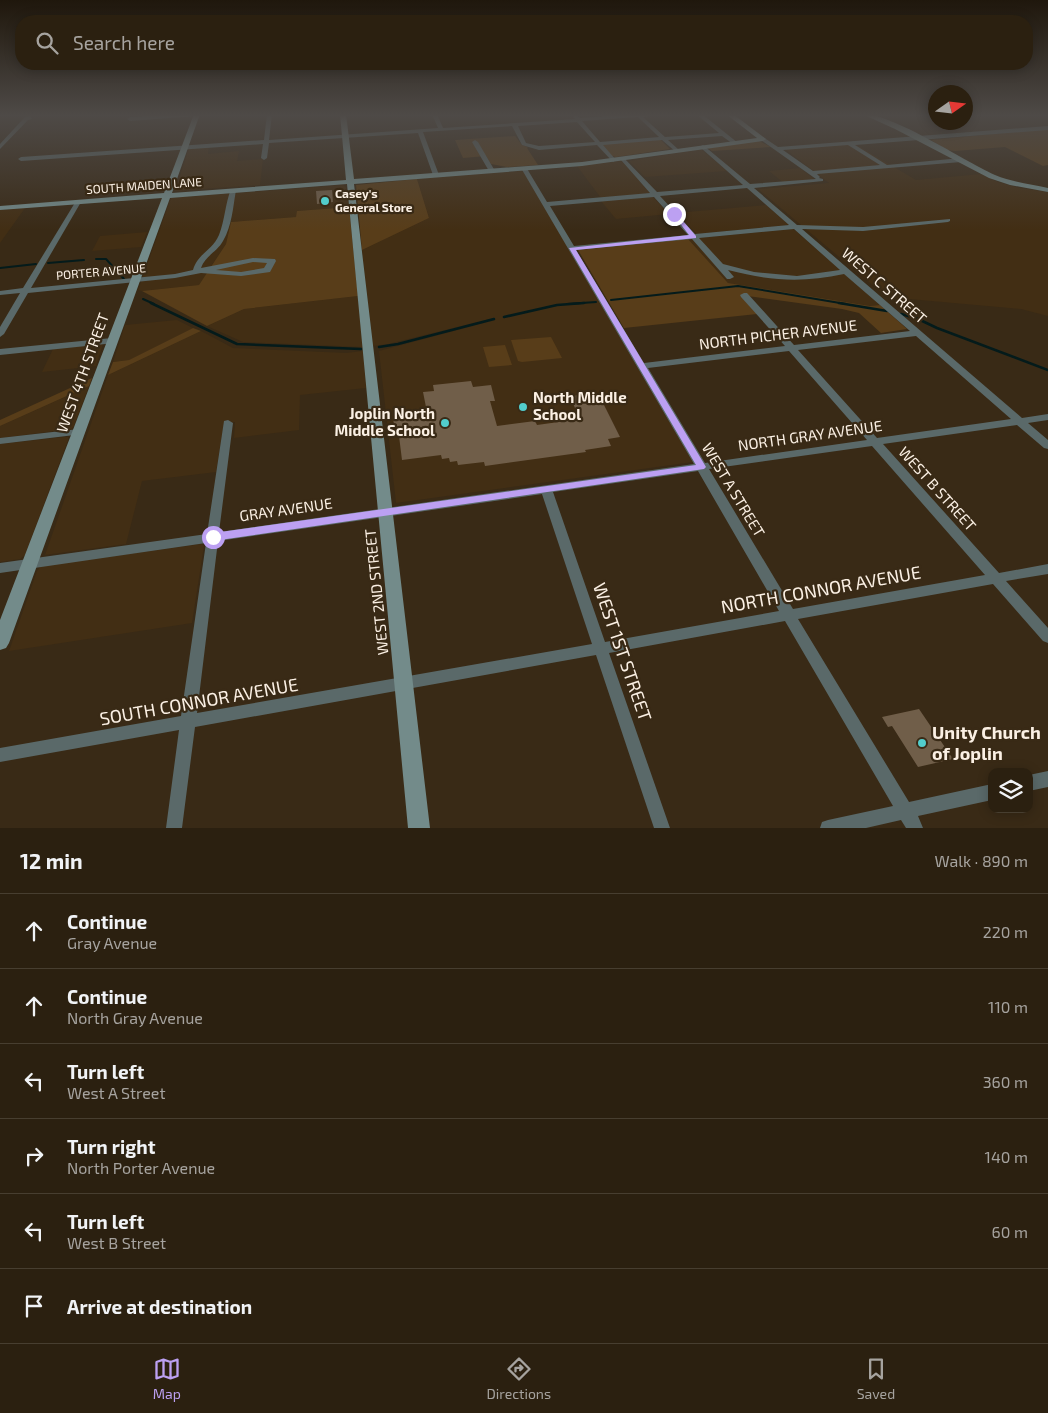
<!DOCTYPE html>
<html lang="en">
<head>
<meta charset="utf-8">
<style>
	body { margin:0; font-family:"Exo 2",sans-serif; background:#372d1e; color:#f1f3f6 }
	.controls { position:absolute; right:15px; bottom:15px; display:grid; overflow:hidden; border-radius:10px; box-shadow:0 2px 12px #0003 }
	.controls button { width:45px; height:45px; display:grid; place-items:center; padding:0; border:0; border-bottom:1px solid #473e30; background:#2b2010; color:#f1f3f6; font:25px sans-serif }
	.compass { position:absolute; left:928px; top:85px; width:45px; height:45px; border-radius:50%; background:#2b2010; box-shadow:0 2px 12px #0003; rotate:76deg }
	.stop { position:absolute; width:15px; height:15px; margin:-11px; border:4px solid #bca0f2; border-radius:50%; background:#fff }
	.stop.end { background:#bca0f2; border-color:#fff; box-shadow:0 1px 5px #0008 }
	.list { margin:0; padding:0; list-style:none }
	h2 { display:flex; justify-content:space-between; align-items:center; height:65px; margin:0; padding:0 20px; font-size:21px }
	h2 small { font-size:16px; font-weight:400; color:#a6a39f }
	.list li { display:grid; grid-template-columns:32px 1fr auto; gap:15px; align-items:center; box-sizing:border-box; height:75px; padding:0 20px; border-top:1px solid #473e30 }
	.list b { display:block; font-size:19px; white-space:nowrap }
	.list p { margin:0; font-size:16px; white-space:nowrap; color:#a6a39f }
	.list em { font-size:16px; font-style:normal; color:#a6a39f }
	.icon { flex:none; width:28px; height:28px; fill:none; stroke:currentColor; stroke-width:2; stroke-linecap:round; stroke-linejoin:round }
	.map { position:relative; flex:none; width:1048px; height:828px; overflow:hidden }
	.search { position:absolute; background:#2b2010; box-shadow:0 2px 12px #0003; left:15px; right:15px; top:15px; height:55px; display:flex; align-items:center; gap:12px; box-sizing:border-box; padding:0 18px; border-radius:20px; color:#a6a39f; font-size:19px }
	.sheet { height:515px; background:#2b2010 }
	nav { display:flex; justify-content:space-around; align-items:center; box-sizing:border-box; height:70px; border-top:1px solid #473e30; background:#2b2010; font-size:14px; color:#a6a39f }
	nav a { display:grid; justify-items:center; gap:2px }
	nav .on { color:#bca0f2 }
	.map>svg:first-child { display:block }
</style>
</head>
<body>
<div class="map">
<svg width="1048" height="828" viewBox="0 0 1048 828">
	<rect width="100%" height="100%" fill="#392a16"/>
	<!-- built -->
	<path fill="#422e14" d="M855,144L916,180L981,174L998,182L1020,188L1048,192V316L1021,309L887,297L758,189L829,183L785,149Z
		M209,146L208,154L239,151L237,161L263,159L260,185L175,191L189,148Z
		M701,149L727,171L645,177L629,161Z
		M622,161L650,193L601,198L577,166Z
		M800,168L814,179L784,183L769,171Z
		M521,171L524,172L693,462L396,503L379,351L495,320L494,318L388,344L373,346L362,250L429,218L417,179Z
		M343,185L346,187L349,207L297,211V217L231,222L226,244L199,285L142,291L138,290L171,198Z
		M653,197L669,214L616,219L601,201Z
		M766,205L789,225L697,234L676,213Z
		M25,208L0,243V210Z
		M793,229L796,231L880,305L870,306L728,283L688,239Z
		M147,232L141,247L92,251L100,236Z
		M358,296L363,347L243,342L207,326L244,309Z
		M177,320L193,328L129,360L113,362L125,325Z
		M201,331L233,348L346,353L363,351L366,388L300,395L299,430L234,438L235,422L224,423L216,472L142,481L126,544L45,555L108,375Z
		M103,344L96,366L42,372L53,349Z
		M89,386L74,426L71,429L0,438V426Z
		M64,437H68V440L25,555L20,559L0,562V444Z
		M202,544L204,546L192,623L9,651L37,571L41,566Z"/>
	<!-- green -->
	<path fill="#583d19" d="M1048,129V165L1043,166L1005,147L955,151L947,150L931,140Z
		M515,136L522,145L528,147L527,148L538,165L507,167L491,164L486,156L463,158L455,140Z
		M660,139L670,149L616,157L612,156L602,144Z
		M759,141L771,147L712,151L708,148Z
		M417,179L429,218L362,250L356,185Z
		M349,207L358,296L244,309L207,326L142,291L199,285L226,244L231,222L296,217L297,211Z
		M688,239L728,283L870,306L880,305L907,329L881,333L859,313L842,309L740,295L757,314L624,328L578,250Z
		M193,328L201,331L108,375L113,362L129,360Z
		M551,337L562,358L522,362L518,361L511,340Z
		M505,345L512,365L489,367L483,347Z
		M92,378L89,386L0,426V420Z"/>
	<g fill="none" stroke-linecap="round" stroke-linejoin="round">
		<!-- stream-far1 -->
		<path stroke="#041b1b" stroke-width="2" d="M96,259H106L124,279
			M48,263L84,260
			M0,268L36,264
			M143,299L154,304
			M611,300L738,286L846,304
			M567,304L596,302"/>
		<!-- stream -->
		<path stroke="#041b1b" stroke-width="2.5" d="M151,303L237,344L361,349
			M839,303L887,311
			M901,314L916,318L937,328L1048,370
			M504,317L557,305L584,303
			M379,347L398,344L494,319"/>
	</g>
	<!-- building -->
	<path fill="#705e49" d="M332,190L333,202L317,204L316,191Z
		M471,381L473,387L491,385L495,401H490L497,426L535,421L537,425L580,419L570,397L585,393V395L598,393L620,437L608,439L611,446L585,450L586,452L485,466L484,462L458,465L457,461L450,462L449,458L442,459L441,455L402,460L399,436L395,437L393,416L408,415V417L415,416V418L428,417L423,392L434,391L433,385Z
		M919,709L953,759L918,767L892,726L888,727L882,717Z"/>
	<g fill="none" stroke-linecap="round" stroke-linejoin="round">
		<!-- street -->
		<path fill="#5a6969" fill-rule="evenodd" d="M188,114H223L130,121L127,119L130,117Z
			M267,114H272L269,140L438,128L432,114H437L443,128L575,119L573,117L576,115L580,118L635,114H666L643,117L665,137L719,133L696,114H702L738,143L733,144L722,136L668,140L679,150L676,152L662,140L603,145L616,160L613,162L597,145L539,150L522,145L512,126L423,132L439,175L436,177L433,175L418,133L269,143L267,158L264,160L261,158L263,144L21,161L18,159L21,157L264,140ZM638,117L659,137L600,142L582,121ZM577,122L595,142L539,146L526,143L518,126Z
			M30,116L32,119L28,120L0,149V144L25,117Z
			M1048,126V130L855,145L887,165L961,158L964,160L961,162L817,174L820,177L819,178L823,179V181L754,188L797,225L863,227L950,219V221L948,222L863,231L802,229L1022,418L1048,414V420L1028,423L1048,440V449L1044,448L1017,425L883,444L999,573L1048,564V574L1006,581L1048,628V643L1043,641L993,584L798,619L909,802L992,784V800L918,816L923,828H906L901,820L866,828H820L822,822L828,820L893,806L785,621L609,653L670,828H654L596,655L195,727L182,828H166L179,730L0,762V748L181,716L206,543L0,573V563L207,534L224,421L228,420L233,423L219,532L694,464L521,168L522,167H526L547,202L650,193L621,160V158L623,157L657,192L743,185L701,148V146L703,145L750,184L816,179L761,140V138L763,137L778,147ZM848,145L880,165L813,171L783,150ZM747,188L789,225L695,234L660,196ZM654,197L688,235L574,246L550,206ZM794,229L840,270L797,276L754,272L723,264L699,238ZM692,239L727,279H730L734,277L728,270C770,281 802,283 844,274L910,331L794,345L747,293H744L740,295L741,297L785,346L644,363L576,250ZM916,336L1011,419L877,438L798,350ZM789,351L867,440L705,463L648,368ZM872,446L985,575L793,609L709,469ZM698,471L779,611L605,642L553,492ZM542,494L592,644L197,713L218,541Z
			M475,140L478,142L495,171L494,172L489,171L472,142Z
			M231,189L236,190C233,207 232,226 223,241C217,252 205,256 201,268L253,258L275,259L276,261L270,272L241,276L201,273L175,278L28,293L4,334L0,337V327L20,293L0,295V291L23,288L76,201L81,202L31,288L175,274L193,270C198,253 212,251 219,235C225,220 225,204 231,189ZM253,262L267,263L264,268L241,272L216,270Z
			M112,338L116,341L115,343L0,355V349Z
			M79,429L84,432L83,434L0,444V438Z
			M1048,771V787L1029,791V775Z"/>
		<!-- secondary -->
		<path fill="#738b8a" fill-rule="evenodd" d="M194,114H200L172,193L346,180L340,114H346L354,179L582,162L757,138L726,114H733L766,139L763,141L582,166L354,184L430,828H408L347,184L170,198L9,643L6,648L0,650V620L162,198L0,210V206L164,193Z
			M862,114C894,114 962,160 995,175C1012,182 1030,184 1048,188V192L1010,185L989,178L895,129Z"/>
	</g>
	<!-- sky -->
	<linearGradient id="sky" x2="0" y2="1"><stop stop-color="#1f170c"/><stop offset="0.5" stop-color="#4e4a47"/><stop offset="1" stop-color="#4e4a47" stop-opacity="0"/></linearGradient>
	<rect width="1048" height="230" fill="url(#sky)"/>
	<!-- route -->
	<path fill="#bca0f2" d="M672,213H676L696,236V238L576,250L706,467L704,469L213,541L209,540L208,537L213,533L696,465L569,248L689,235Z"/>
	<!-- markers -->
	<g fill="#52cdcc" stroke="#392a16" stroke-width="2">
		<circle cx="325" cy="201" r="5"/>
		<circle cx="523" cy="407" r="5"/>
		<circle cx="445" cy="423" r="5"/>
		<circle cx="922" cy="743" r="5"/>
	</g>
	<g text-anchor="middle" stroke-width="4.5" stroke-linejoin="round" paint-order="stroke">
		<!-- far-street labels -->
		<g font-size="12" fill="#fbf0e4" stroke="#392a16">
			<text transform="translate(144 186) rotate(-4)" y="4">SOUTH MAIDEN LANE</text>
			<text transform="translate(101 272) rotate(-5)" y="4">PORTER AVENUE</text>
		</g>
		<!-- far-poi labels -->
		<g font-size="12" font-weight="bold" fill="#fbf0e4" stroke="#392a16" text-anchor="start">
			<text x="335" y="198">Casey's<tspan x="335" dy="14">General Store</tspan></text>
		</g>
		<!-- street labels -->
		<g font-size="15" fill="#fbf0e4" stroke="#392a16">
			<text transform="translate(884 286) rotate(41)" y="5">WEST C STREET</text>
			<text transform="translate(778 335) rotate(-7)" y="5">NORTH PICHER AVENUE</text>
			<text transform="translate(83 373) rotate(-70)" y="5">WEST 4TH STREET</text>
			<text transform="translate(810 436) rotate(-8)" y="5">NORTH GRAY AVENUE</text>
			<text transform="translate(937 489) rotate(48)" y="5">WEST B STREET</text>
			<text transform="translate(733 490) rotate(59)" y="5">WEST A STREET</text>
			<text transform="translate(286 510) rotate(-8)" y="5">GRAY AVENUE</text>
			<text transform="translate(377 592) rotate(-96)" y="5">WEST 2ND STREET</text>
		</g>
		<!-- poi labels -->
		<g font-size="15" font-weight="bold" fill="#fbf0e4" stroke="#392a16" text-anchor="start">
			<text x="533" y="403">North Middle<tspan x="533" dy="17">School</tspan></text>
			<text x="435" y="419" text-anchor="end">Joplin North<tspan x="435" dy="17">Middle School</tspan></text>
		</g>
		<!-- near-street labels -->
		<g font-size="18" fill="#fbf0e4" stroke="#392a16">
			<text transform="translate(821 590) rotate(-10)" y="6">NORTH CONNOR AVENUE</text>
			<text transform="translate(622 652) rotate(71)" y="6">WEST 1ST STREET</text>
			<text transform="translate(199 702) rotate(-10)" y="6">SOUTH CONNOR AVENUE</text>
		</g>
		<!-- near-poi labels -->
		<g font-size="18" font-weight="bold" fill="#fbf0e4" stroke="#392a16" text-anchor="start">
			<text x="932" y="739">Unity Church<tspan x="932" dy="21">of Joplin</tspan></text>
		</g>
	</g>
</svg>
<div class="controls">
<button><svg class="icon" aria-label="layers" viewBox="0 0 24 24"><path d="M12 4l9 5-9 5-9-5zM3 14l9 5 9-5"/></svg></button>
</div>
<svg class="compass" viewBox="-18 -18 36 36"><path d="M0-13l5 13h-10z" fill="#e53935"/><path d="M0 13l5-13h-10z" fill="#a6a39f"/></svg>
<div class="stop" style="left:213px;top:537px"></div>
<div class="stop end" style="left:674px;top:214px"></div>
<div class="search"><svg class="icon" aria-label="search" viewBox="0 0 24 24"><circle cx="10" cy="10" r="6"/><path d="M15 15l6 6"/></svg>Search here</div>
</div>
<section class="sheet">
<h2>12 min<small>Walk · 890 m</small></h2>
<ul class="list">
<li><svg class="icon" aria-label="ahead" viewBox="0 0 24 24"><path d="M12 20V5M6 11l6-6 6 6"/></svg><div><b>Continue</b><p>Gray Avenue</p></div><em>220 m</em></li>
<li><svg class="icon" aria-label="ahead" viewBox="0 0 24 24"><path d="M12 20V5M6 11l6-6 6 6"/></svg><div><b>Continue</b><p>North Gray Avenue</p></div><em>110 m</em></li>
<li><svg class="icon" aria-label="left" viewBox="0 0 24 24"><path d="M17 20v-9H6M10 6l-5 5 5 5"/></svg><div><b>Turn left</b><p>West A Street</p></div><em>360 m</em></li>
<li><svg class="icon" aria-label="right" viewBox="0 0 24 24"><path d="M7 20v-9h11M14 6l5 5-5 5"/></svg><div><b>Turn right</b><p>North Porter Avenue</p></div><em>140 m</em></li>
<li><svg class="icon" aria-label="left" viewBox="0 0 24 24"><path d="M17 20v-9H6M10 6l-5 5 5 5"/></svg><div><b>Turn left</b><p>West B Street</p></div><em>60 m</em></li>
<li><svg class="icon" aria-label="arrive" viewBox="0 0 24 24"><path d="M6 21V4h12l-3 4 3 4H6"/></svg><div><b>Arrive at destination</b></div></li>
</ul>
</section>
<nav>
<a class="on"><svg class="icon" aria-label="map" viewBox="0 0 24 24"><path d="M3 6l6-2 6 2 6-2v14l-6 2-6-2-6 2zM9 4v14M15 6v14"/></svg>Map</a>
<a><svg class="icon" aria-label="directions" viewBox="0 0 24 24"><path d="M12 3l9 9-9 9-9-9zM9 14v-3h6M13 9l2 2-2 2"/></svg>Directions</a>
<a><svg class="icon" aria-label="saved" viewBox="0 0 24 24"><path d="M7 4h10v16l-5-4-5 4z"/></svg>Saved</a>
</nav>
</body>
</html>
